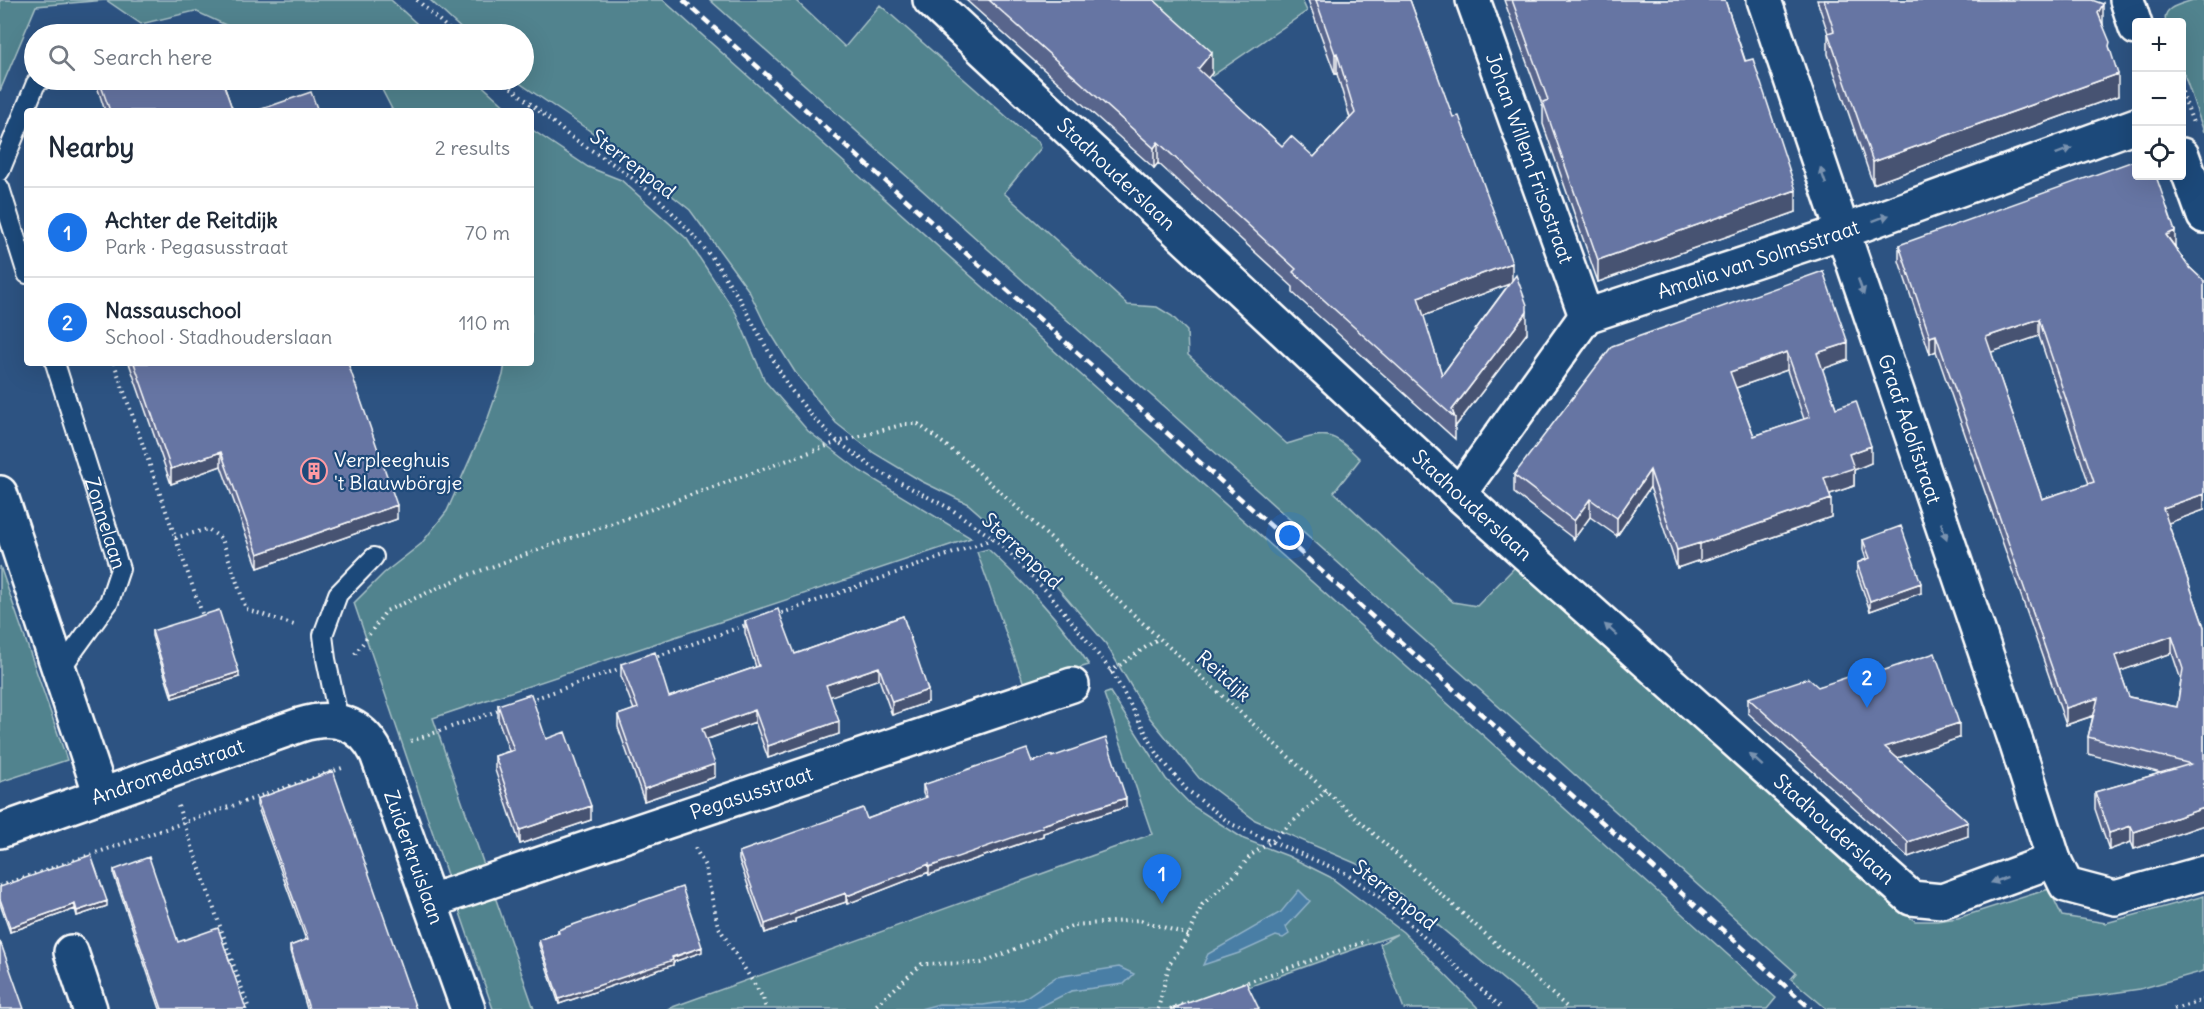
<!DOCTYPE html>
<html lang="en">
<head>
<meta charset="utf-8">
<style>
	body { margin:0; font-family:Delius,sans-serif; background:#f2f2f3; color:#1f2937 }
	.controls { position:absolute; right:18px; top:18px; display:grid; overflow:hidden; border-radius:6px; box-shadow:0 6px 24px #0002 }
	.controls button { width:54px; height:54px; display:grid; place-items:center; padding:0; border:0; border-bottom:2px solid #e0e1e3; background:#fff; color:#1f2937; font:30px sans-serif }
	.you { position:absolute; left:1290px; top:536px; width:21px; height:21px; margin:-15px; border:4px solid #fff; border-radius:50%; background:#1a73e8; box-shadow:0 0 0 9px #1a73e833 }
	.badge { display:grid; place-items:center; width:39px; height:39px; border-radius:50%; background:#1a73e8; color:#fff; font-size:20px; font-weight:700 }
	.pin { position:absolute; translate:-50% -50px; filter:drop-shadow(0 2px 3px #0008) }
	.pin::after { content:''; position:absolute; top:32px; width:21px; height:18px; background:inherit; clip-path:polygon(0 0,100% 0,50% 100%) }
	.list { margin:0; padding:0; list-style:none }
	h2 { display:flex; justify-content:space-between; align-items:center; height:78px; margin:0; padding:0 24px; font-size:26px }
	h2 small { font-size:20px; font-weight:400; color:#747a83 }
	.list li { display:grid; grid-template-columns:39px 1fr auto; gap:18px; align-items:center; box-sizing:border-box; height:90px; padding:0 24px; border-top:2px solid #e0e1e3 }
	.list b { display:block; font-size:22px; white-space:nowrap }
	.list p { margin:0; font-size:20px; white-space:nowrap; color:#747a83 }
	.list em { font-size:20px; font-style:normal; color:#747a83 }
	.icon { flex:none; width:33px; height:33px; fill:none; stroke:currentColor; stroke-width:2; stroke-linecap:round; stroke-linejoin:round }
	.map { position:relative; flex:none; width:2204px; height:1009px; overflow:hidden }
	.search { position:absolute; background:#fff; box-shadow:0 6px 24px #0002; left:24px; top:24px; width:510px; height:66px; display:flex; align-items:center; gap:15px; box-sizing:border-box; padding:0 21px; border-radius:33px; color:#747a83; font-size:22px }
	.panel { position:absolute; background:#fff; box-shadow:0 6px 24px #0002; left:24px; top:108px; width:510px; height:258px; border-radius:6px }
	.map>svg:first-child { display:block }
</style>
</head>
<body>
<div class="map">
<svg width="2204" height="1009" viewBox="0 0 2204 1009">
	<rect width="100%" height="100%" fill="#2d5382"/>
	<filter id="ink" filterUnits="userSpaceOnUse"><feTurbulence type="fractalNoise" baseFrequency=".0167" numOctaves="2"/><feDisplacementMap in="SourceGraphic" scale="12" xChannelSelector="R" yChannelSelector="G"/><feConvolveMatrix kernelMatrix="1 2 1 2 8 2 1 2 1" color-interpolation-filters="sRGB"/></filter>
	<g filter="url(#ink)">
		<!-- green -->
		<path fill="#51838e" stroke="#a8c1c6" stroke-width="1.5" d="M0,0H391L428,34H319L309,28L241,32L195,11L141,24L106,0L36,6L0,91Z
			M430,0H663L1776,998L1767,1009H1539L1371,870L1255,820L1199,778L1150,718L1106,644L1039,566L968,504L921,481L874,453L836,423L795,372L765,324L749,291L690,210L596,135L515,80H524V34H467Z
			M710,0H795L845,47L880,5L1026,134L1038,141L1041,148L1004,193L1128,305L1157,307L1172,316L1187,331L1188,355L1287,444C1326,432 1330,429 1360,459L1334,492L1453,602L1477,606L1516,566L1883,898L1915,921H1937L1958,918L2049,889L2062,916L2106,923L2204,896V971L2140,989L2099,995L1980,1009H1827L1791,979L1796,973Z
			M1126,0H1302L1307,11L1212,76Z
			M2193,0H2204V132L2182,68V22H2166C2161,7 2182,4 2193,0Z
			M377,80H476L510,111H393Z
			M531,129L588,167L621,180L687,239L736,313L765,381L808,431L860,471L971,538L433,718L534,1009H493L354,603L384,573L421,544L447,511L488,418L503,375L505,363H531Z
			M988,549C1026,585 1061,620 1089,665L1024,684L977,552Z
			M0,566L67,760L0,782Z
			M1110,692L1166,779L1191,805L1244,839L1288,856L1330,877L1403,932L1479,1009H1404L1380,944L1397,934L1186,1009H667L1152,834L1104,694Z"/>
		<!-- water -->
		<path fill="#487ea5" stroke="#91b2c9" stroke-width="1.5" d="M1299,890L1310,901L1286,927L1289,934L1283,938L1276,936L1239,953L1203,965L1208,954L1281,912Z
			M1119,967L1134,974L1124,984L1071,991L1036,1009H920L939,1004L983,1005L1023,999L1056,977Z"/>
		<g fill="none" stroke-linecap="round" stroke-linejoin="round">
			<defs>
				<g id="service">
					<path d="M0,171L36,83L42,80"/>
					<path d="M0,188L27,274"/>
					<path id="s1" d="M55,363L120,569L109,602L59,671"/>
					<path d="M339,721L326,659L323,635L338,594L374,557"/>
				</g>
				<g id="minor">
					<path id="s2" d="M930,0L1459,494L1911,898L1942,901L2054,860"/>
					<path id="s3" d="M1473,0L1586,316"/>
					<path id="s4" d="M1764,0L2017,745L2054,860L2066,885L2115,898L2204,873"/>
					<path d="M2127,0L2136,28"/>
					<path d="M2182,155L2204,216"/>
					<path d="M0,493L101,795"/>
					<path id="s5" d="M1459,494L1586,316L1842,232L2136,125"/>
					<path id="s6" d="M0,831L300,725C333,715 361,721 377,754L468,1009"/>
					<path id="s7" d="M431,901L1072,685"/>
					<path d="M71,952L90,1009"/>
				</g>
			</defs>
			<!-- service casing -->
			<use href="#service" stroke="#fff" stroke-width="22"/>
			<!-- minor casing -->
			<use href="#minor" stroke="#fff" stroke-width="38"/>
			<!-- path -->
			<path stroke="#fff" stroke-width="4" stroke-dasharray="1.5 4.5" stroke-linecap="butt" d="M417,0L454,34
				M502,80L568,135L619,168L658,198L687,228L714,260L737,295L788,386L811,415L838,442L878,471L951,509L994,539L1023,567L1052,597L1112,672L1158,755L1186,789L1231,824L1345,873L1381,898L1503,1009
				M2182,92L2193,123
				M114,363L204,619
				M175,538L208,529L222,539L246,609L297,626
				M776,615L993,539
				M355,654L386,611L463,577L838,442L905,424H918L965,460L1326,791L1569,1009
				M652,658L749,624
				M1110,672L1159,638
				M530,700L625,667
				M411,741L500,710
				M178,806L249,1009
				M695,848L705,866L718,926L763,998L766,1009
				M0,886L345,767
				M1242,984L1367,941
				M872,1009L922,964L981,963L1074,925L1140,920L1189,935
				M1158,1009L1169,965L1189,935L1202,905L1236,874L1251,855L1271,842L1326,791
				M1170,1009L1189,1002
				M2174,1009L2204,1000"/>
			<!-- service -->
			<use href="#service" stroke="#1f4a7a" stroke-width="18"/>
			<!-- minor -->
			<use href="#minor" stroke="#1f4a7a" stroke-width="33"/>
			<!-- rail -->
			<path stroke="#fff" stroke-width="4.5" stroke-dasharray="9 4.5" stroke-linecap="butt" d="M683,0L1811,1009"/>
		</g>
		<!-- wall -->
		<path fill="#58658c" stroke="#fff" stroke-width="1.5" fill-rule="evenodd" d="M966,0H1154L1212,73L1207,78L1282,146L1314,157L1350,118L1337,74H1335L1308,0H1410L1512,281L1527,333L1455,427V439L1293,293V287L1158,163L1154,168ZM1509,284L1442,375L1423,316Z
			M1504,0H1725L1796,212L1598,282L1543,124V107Z
			M1817,0H2092L2103,25L2110,50L2118,96L1873,184L1828,54V33Z
			M95,80H222L233,111H105Z
			M1899,245L2175,247L2188,266L2204,281V510L2168,523L2204,627V825L2134,849L2131,842L2109,850L2095,809V792L2161,773L2088,754V737L2093,716L2066,725L1936,351L1930,354L1899,261ZM2039,336L2089,484L2042,499L1991,352ZM2172,653L2181,680L2177,707L2129,697L2120,671Z
			M1823,271L1848,360L1822,369L1836,408L1871,463L1854,470V486L1830,494L1831,517L1700,562V560L1677,568L1650,487L1617,536L1590,517L1574,539L1514,493V475ZM1787,370L1804,419L1754,436L1736,388Z
			M129,363H348L397,519L258,568L221,466L171,484Z
			M1863,540L1921,593L1870,611L1857,573V563L1866,559L1863,550Z
			M903,616L928,702L892,715L879,679L830,696L839,734L768,758L755,722L706,740L715,777L644,801L618,727V715L634,710L621,676V664L669,697L756,667L745,633V621L795,654Z
			M152,631L239,677L172,698L152,636Z
			M1876,673L1959,738L1897,758L1968,836L1908,857L1748,713V698L1818,687Z
			M498,705L546,739L591,820L520,844L495,770V756L509,751L498,719Z
			M1052,757L1126,807L1043,833V836L929,875V872L847,904L846,902L795,919V922L765,933L739,860V852L867,819L925,798L923,793V785Z
			M257,799L416,1009H307L290,951V946L306,940L257,805Z
			M114,870L178,942L246,1009H160L114,875Z
			M0,887L107,906L77,916L75,909L10,932L0,904Z
			M558,930L702,952L673,962V965L559,1004L539,945V940L558,933Z"/>
		<!-- shaded-wall -->
		<path fill="#475272" stroke="#fff" stroke-width="1.5" d="M2103,4V26L2098,13Z
			M1212,52V73L1198,90V69Z
			M1337,53V74H1335V54Z
			M2118,74V96L1873,184V162Z
			M1158,142V163L1154,168V148Z
			M1796,190V212L1598,282V260Z
			M2175,231V247L2166,235Z
			M1512,263V283L1418,318V297Z
			M1527,312V333L1455,427V418L1452,410Z
			M2039,319V336L1986,354V337Z
			M1936,335V351L1930,354V337Z
			M1848,343V360L1817,371V353Z
			M1787,352V370L1730,390V372Z
			M1871,446V463L1854,470V486L1824,496V478L1849,454Z
			M221,452V466L171,484V469Z
			M1650,470V487L1617,536V518Z
			M2204,494V510L2163,525V508Z
			M1590,499V517L1574,539V521Z
			M1831,499V517L1700,562V544Z
			M397,505V519L258,568V554Z
			M1700,543V560L1677,568V550Z
			M1921,583V593L1870,611V601Z
			M2172,636V653L2115,673V656Z
			M879,667V679L826,698V685Z
			M239,672V677L172,698V693Z
			M928,690V702L892,715V702Z
			M2098,698V714L2066,725V708Z
			M755,710V722L702,741V729Z
			M839,721V734L768,758V746Z
			M1959,723V738L1885,762V747Z
			M715,764V777L644,801V789Z
			M1126,798V807L1043,833V836L929,875V867L1042,825Z
			M591,806V820L520,844V830Z
			M2204,808V825L2134,849V832Z
			M1968,822V836L1908,857V842Z
			M2131,826V842L2109,850V833Z
			M929,864V872L847,904V896Z
			M846,893V902L795,919V922L765,933V924L795,911Z
			M107,901V906L77,916V911Z
			M75,904V909L10,932V927Z
			M702,947V952L673,962V965L559,1004V999Z"/>
		<!-- building -->
		<path fill="#6675a3" stroke="#fff" stroke-width="1.5" fill-rule="evenodd" d="M989,0H1154L1212,52L1198,69L1282,146L1291,136L1314,157L1355,113L1337,53L1335,54L1316,0H1410L1453,117L1459,116L1512,263L1418,297L1442,375L1516,275L1527,305V312L1452,410L1455,418L1293,272L1296,269L1158,142L1154,148Z
			M1512,0H1725L1745,61L1753,59L1796,190L1598,260L1543,102L1548,100Z
			M1824,0H2092L2103,4L2098,13L2110,42L2109,46L2118,74L1873,162L1828,33L1834,31Z
			M99,80H222L233,111H110Z
			M311,92L318,111H256Z
			M2136,160V176H2156L2175,231L2166,235L2188,266L2204,281V494L2163,508L2204,627V808L2134,832L2131,826L2109,833L2095,792L2191,764L2088,737L2098,698L2066,708L1936,335L1930,337L1899,245ZM2039,319L2094,482L2042,499L1986,337ZM2172,636L2183,669L2177,707L2129,697L2115,656Z
			M1823,271L1848,343L1817,353L1836,408L1856,401L1871,446L1849,454L1854,468L1824,478L1831,499L1700,544V543L1677,550L1650,470L1617,518L1590,499L1574,521L1514,475L1612,346ZM1787,352L1810,417L1754,436L1730,372Z
			M134,363H348L397,505L258,554L221,452L171,469Z
			M1901,526L1921,583L1870,601L1857,563L1870,558L1863,540Z
			M778,609L795,654L903,616L928,690L892,702L879,667L826,685L839,721L768,746L755,710L702,729L715,764L644,789L618,715L638,708L621,664L655,652L669,697L759,666L745,621Z
			M219,610L239,672L172,693L152,631Z
			M1935,653L1959,723L1885,747L1968,822L1908,842L1748,698L1808,678L1818,687L1875,668L1876,673Z
			M531,694L546,739L565,732L591,806L520,830L495,756L514,750L498,705Z
			M1106,738L1126,798L1042,825L1043,827L929,867V864L847,896L846,893L795,911V913L765,924L739,852L863,808L867,819L927,797L923,785L1027,749L1032,762L1052,755V757Z
			M333,771L416,1009H309L290,946L308,939L257,799Z
			M91,855L107,901L77,911L75,904L10,927L0,899V887Z
			M149,857L178,942L218,928L246,1009H162L114,870Z
			M682,887L702,947L672,957L673,960L559,999L539,940L559,933L558,930Z
			M0,941L24,1009H0Z
			M1246,982L1259,1009H1171Z"/>
		<!-- one-way arrows -->
		<defs><path id="oneway-solid" d="M-6-.8H1V-3.2L6.5 0L1 3.2V.8H-6Z" transform="scale(1.5)"/></defs>
		<g fill="#7992af">
			<use href="#oneway-solid" transform="translate(2064 151) rotate(-20)"/>
			<use href="#oneway-solid" transform="translate(1823 176) rotate(-109)"/>
			<use href="#oneway-solid" transform="translate(1881 218) rotate(-20)"/>
			<use href="#oneway-solid" transform="translate(1861 287) rotate(71)"/>
			<use href="#oneway-solid" transform="translate(1944 531) rotate(71)"/>
			<use href="#oneway-solid" transform="translate(1611 630) rotate(-138)"/>
			<use href="#oneway-solid" transform="translate(1756 760) rotate(-138)"/>
			<use href="#oneway-solid" transform="translate(1999 880) rotate(160)"/>
		</g>
	</g>
	<!-- icons -->
	<defs>
		<symbol id="building-ring" viewBox="-11 -11 22 22"><circle r="9.5" fill="#1f4a7a" stroke="#ff9aa2" stroke-width="1.5"/><path d="M-4-6H4V6H1V3H-1V6H-4ZM-2.5-4.3h1.7v1.8h-1.7ZM.8-4.3h1.7v1.8H.8ZM-2.5-1h1.7V.8h-1.7ZM.8-1h1.7V.8H.8Z" fill="#ff9aa2"/></symbol>
	</defs>
	<g fill-rule="evenodd">
		<use href="#building-ring" x="299" y="456" width="30" height="30"/>
	</g>
	<g text-anchor="middle" stroke-width="4.5" stroke-linejoin="round" paint-order="stroke">
		<!-- street labels -->
		<g font-size="20" fill="#fff" stroke="#1f4a7a">
			<text dy="7" stroke="none"><textPath href="#s3" startOffset="168">Johan Willem Frisostraat</textPath></text>
			<text transform="translate(633 164) rotate(37)" y="7">Sterrenpad</text>
			<text dy="7" stroke="none"><textPath href="#s2" startOffset="255">Stadhouderslaan</textPath></text>
			<text dy="7" stroke="none"><textPath href="#s5" startOffset="400">Amalia van Solmsstraat</textPath></text>
			<text dy="7" stroke="none"><textPath href="#s4" startOffset="453">Graaf Adolfstraat</textPath></text>
			<text dy="7" stroke="none"><textPath href="#s2" startOffset="741">Stadhouderslaan</textPath></text>
			<text dy="7" stroke="none"><textPath href="#s1" startOffset="168">Zonnelaan</textPath></text>
			<text transform="translate(1022 551) rotate(43)" y="7">Sterrenpad</text>
			<text transform="translate(1224 676) rotate(42)" y="7">Reitdijk</text>
			<text dy="7" stroke="none"><textPath href="#s6" startOffset="178">Andromedastraat</textPath></text>
			<text dy="7" stroke="none"><textPath href="#s7" startOffset="338">Pegasusstraat</textPath></text>
			<text dy="7" stroke="none"><textPath href="#s2" startOffset="1227">Stadhouderslaan</textPath></text>
			<text dy="7" stroke="none"><textPath href="#s6" startOffset="519">Zuiderkruislaan</textPath></text>
			<text transform="translate(1395 895) rotate(38)" y="7">Sterrenpad</text>
		</g>
		<!-- poi labels -->
		<g font-size="20" fill="#fff" stroke="#1f4a7a" text-anchor="start">
			<text x="334" y="467">Verpleeghuis<tspan x="334" dy="23">'t Blauwbörgje</tspan></text>
		</g>
	</g>
</svg>
<div class="controls">
<button>+</button>
<button>−</button>
<button><svg class="icon" aria-label="locate" viewBox="0 0 24 24"><circle cx="12" cy="12" r="6"/><path d="M12 2v4M12 18v4M2 12h4M18 12h4"/></svg></button>
</div>
<div class="you"></div>
<div class="pin badge" style="left:1162px;top:904px">1</div>
<div class="pin badge" style="left:1867px;top:708px">2</div>
<div class="search"><svg class="icon" aria-label="search" viewBox="0 0 24 24"><circle cx="10" cy="10" r="6"/><path d="M15 15l6 6"/></svg>Search here</div>
<section class="panel">
<h2>Nearby<small>2 results</small></h2>
<ul class="list">
<li><span class="badge">1</span><div><b>Achter de Reitdijk</b><p>Park · Pegasusstraat</p></div><em>70 m</em></li>
<li><span class="badge">2</span><div><b>Nassauschool</b><p>School · Stadhouderslaan</p></div><em>110 m</em></li>
</ul>
</section>
</div>
</body>
</html>
